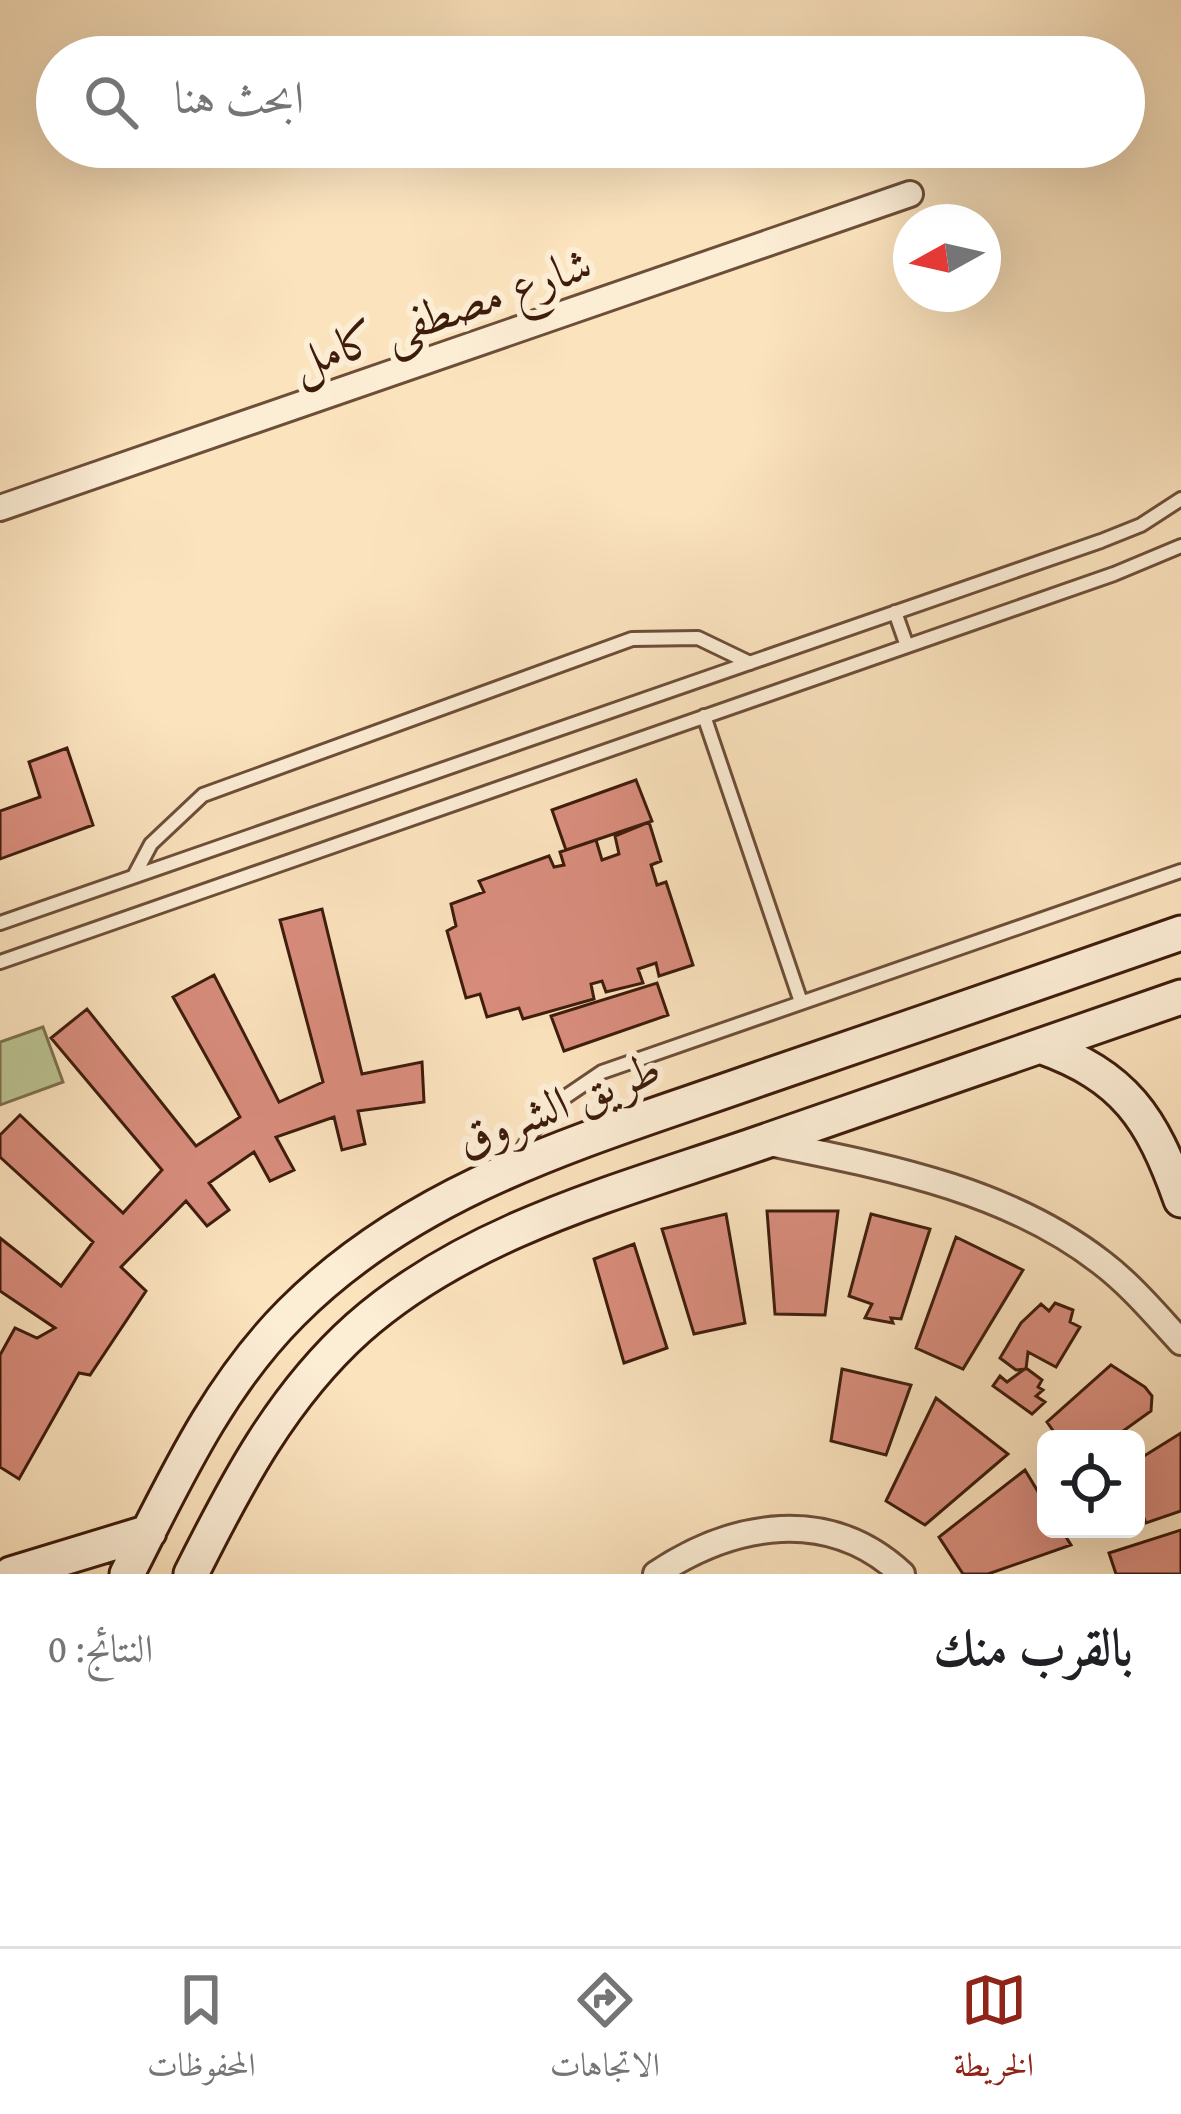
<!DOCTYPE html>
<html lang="ar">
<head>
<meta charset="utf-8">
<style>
	body { margin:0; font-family:"Gentium Book Plus",Amiri,serif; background:#f2f2f2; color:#202124; direction:rtl }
	.controls { position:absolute; right:36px; bottom:36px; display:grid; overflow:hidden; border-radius:18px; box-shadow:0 12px 48px #0002 }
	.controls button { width:108px; height:108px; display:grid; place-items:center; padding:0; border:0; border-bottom:3px solid #e0e0e0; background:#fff; color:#202124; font:60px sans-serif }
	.compass { position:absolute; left:893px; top:204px; width:108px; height:108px; border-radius:50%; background:#fff; box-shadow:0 12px 48px #0002; rotate:262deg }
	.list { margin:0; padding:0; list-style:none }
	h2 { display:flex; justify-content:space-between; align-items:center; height:156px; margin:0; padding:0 48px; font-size:51px }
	h2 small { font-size:39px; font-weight:400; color:#757577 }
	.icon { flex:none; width:66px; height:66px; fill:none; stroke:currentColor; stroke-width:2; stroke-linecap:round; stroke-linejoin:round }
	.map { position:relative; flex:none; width:1181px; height:1574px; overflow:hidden; direction:ltr }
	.search { position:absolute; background:#fff; box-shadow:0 12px 48px #0002; left:36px; right:36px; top:36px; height:132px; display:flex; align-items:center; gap:30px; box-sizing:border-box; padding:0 42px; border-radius:66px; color:#757577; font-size:45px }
	.sheet { height:372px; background:#fff }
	nav { display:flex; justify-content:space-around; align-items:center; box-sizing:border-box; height:168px; border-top:3px solid #e0e0e0; background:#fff; font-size:33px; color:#757577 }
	nav a { display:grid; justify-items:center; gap:6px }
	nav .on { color:#8f2418 }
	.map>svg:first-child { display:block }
</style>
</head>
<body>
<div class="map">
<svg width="1181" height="1574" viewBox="0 0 1181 1574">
	<rect width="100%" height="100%" fill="#fbe3be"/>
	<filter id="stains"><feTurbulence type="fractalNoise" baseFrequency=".00167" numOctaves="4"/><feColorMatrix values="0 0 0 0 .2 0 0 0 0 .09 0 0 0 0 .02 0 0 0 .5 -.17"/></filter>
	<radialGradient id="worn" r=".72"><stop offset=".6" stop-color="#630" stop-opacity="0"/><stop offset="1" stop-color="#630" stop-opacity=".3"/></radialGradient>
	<!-- park -->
	<path fill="#bcc493" stroke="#7d7050" stroke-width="3" d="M43,1027L63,1082L0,1105V1042Z"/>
	<!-- building -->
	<path fill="#d98d7d" stroke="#3e1c0c" stroke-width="3" d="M67,748L93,825L0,859V811L40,797L29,762Z
		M636,780L652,821L566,850L552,810Z
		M649,822L661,861L651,865L657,885L666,882L693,965L659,976L656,963L638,969L643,983L606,992L602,981L591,984L594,999L523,1019L519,1008L487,1017L480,994L466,998L447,931L456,926L451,904L484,892L479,881L549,856L554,867L564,865L560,852L596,840L602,860L619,854L615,836Z
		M322,909L362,1074L422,1062L424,1102L358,1111L365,1144L342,1150L334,1117L276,1137L294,1170L270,1181L254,1152L209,1183L229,1210L207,1226L186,1201L121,1267L146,1291L90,1375L79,1373L19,1479L0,1467V1355L15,1328L37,1338L55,1328L0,1291V1238L61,1286L93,1242L0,1157V1135L20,1115L123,1213L162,1170L51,1038L87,1009L196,1146L240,1117L173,997L214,975L279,1102L323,1082L280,920Z
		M657,983L668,1015L564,1051L551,1016Z
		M767,1211H838L825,1315L775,1314Z
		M726,1214L745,1323L694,1334L662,1229Z
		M871,1214L930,1229L901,1319L891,1318L893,1323L865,1318L872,1304L849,1296Z
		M956,1237L1023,1270L963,1369L916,1348Z
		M634,1244L667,1348L624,1363L594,1259Z
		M1055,1303L1073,1310L1070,1322L1080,1327L1056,1367L1028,1352L1026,1369L1016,1370L1000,1358L1021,1323L1041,1304L1049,1311Z
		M1111,1365L1145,1387L1152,1396L1151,1411L1112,1439H1059L1047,1422Z
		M1026,1368L1042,1380L1038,1387L1043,1390L1036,1396L1045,1402L1032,1414L993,1386L1000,1376L1007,1382Z
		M842,1369L911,1385L886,1455L831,1441Z
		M936,1398L1008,1454L925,1525L886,1501Z
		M1181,1433V1511L1146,1523L1143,1516L1136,1517V1461Z
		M1025,1470L1046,1505V1529H1061L1071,1545L988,1574H963L939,1537Z
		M1181,1530V1574H1116L1109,1553Z"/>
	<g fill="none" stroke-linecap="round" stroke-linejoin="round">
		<defs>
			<path id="lane" d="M895,612L907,646
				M704,716L801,1002
				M134,876L151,844L203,795L632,639L698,638L750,663
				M0,923L1101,541L1141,525L1181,499
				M0,962L1114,574L1181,546
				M514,1163L546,1110L602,1072L1181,871"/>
			<path id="street" d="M0,508L910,194
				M765,1142C882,1166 1006,1188 1102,1263C1131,1285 1156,1315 1181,1342
				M656,1574C734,1522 829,1506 902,1574"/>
			<path id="secondary" d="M1040,1046C1125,1076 1152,1118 1181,1200
				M11,1574L149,1532
				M127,1574C174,1482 217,1387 291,1313C419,1184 592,1138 759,1079C900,1031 1040,982 1181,933
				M191,1574C236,1484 282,1396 358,1328C470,1229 622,1191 760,1143C900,1094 1041,1046 1181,997"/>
		</defs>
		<!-- lane casing -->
		<use href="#lane" stroke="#6d4e38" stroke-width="18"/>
		<!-- street casing -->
		<use href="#street" stroke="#6d4e38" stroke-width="30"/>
		<!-- secondary casing -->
		<use href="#secondary" stroke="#3e1c0c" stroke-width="39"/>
		<!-- lane -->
		<use href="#lane" stroke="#fcedd5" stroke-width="12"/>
		<!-- street -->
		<use href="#street" stroke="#fcedd5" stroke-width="24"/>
		<!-- secondary -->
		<use href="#secondary" stroke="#fcedd5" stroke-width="33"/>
	</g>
	<g text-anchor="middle" stroke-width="12" stroke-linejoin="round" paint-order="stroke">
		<!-- street labels -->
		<g font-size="48" fill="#3e1c0c" stroke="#fcedd5">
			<text transform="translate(441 312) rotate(-19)" y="17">شارع مصطفى كامل</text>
			<text transform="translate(558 1103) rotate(-21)" y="17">طريق الشروق</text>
		</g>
	</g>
	<rect width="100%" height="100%" filter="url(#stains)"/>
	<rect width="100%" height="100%" fill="url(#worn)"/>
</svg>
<div class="controls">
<button><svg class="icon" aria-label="locate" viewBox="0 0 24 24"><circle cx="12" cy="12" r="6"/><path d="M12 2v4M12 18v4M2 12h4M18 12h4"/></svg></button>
</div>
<svg class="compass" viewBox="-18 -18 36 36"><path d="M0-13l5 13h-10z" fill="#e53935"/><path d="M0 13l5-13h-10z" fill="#757577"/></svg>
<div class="search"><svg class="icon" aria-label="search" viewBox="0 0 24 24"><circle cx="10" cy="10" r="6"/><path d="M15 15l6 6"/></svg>ابحث هنا</div>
</div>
<section class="sheet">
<h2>بالقرب منك<small>النتائج: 0</small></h2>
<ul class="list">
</ul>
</section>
<nav>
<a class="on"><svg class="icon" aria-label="map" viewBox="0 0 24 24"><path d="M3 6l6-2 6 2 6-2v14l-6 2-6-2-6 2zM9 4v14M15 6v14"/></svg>الخريطة</a>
<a><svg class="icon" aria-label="directions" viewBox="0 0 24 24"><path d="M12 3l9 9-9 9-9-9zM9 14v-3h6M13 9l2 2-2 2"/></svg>الاتجاهات</a>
<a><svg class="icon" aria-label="saved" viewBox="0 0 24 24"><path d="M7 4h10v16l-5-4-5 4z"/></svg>المحفوظات</a>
</nav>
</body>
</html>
